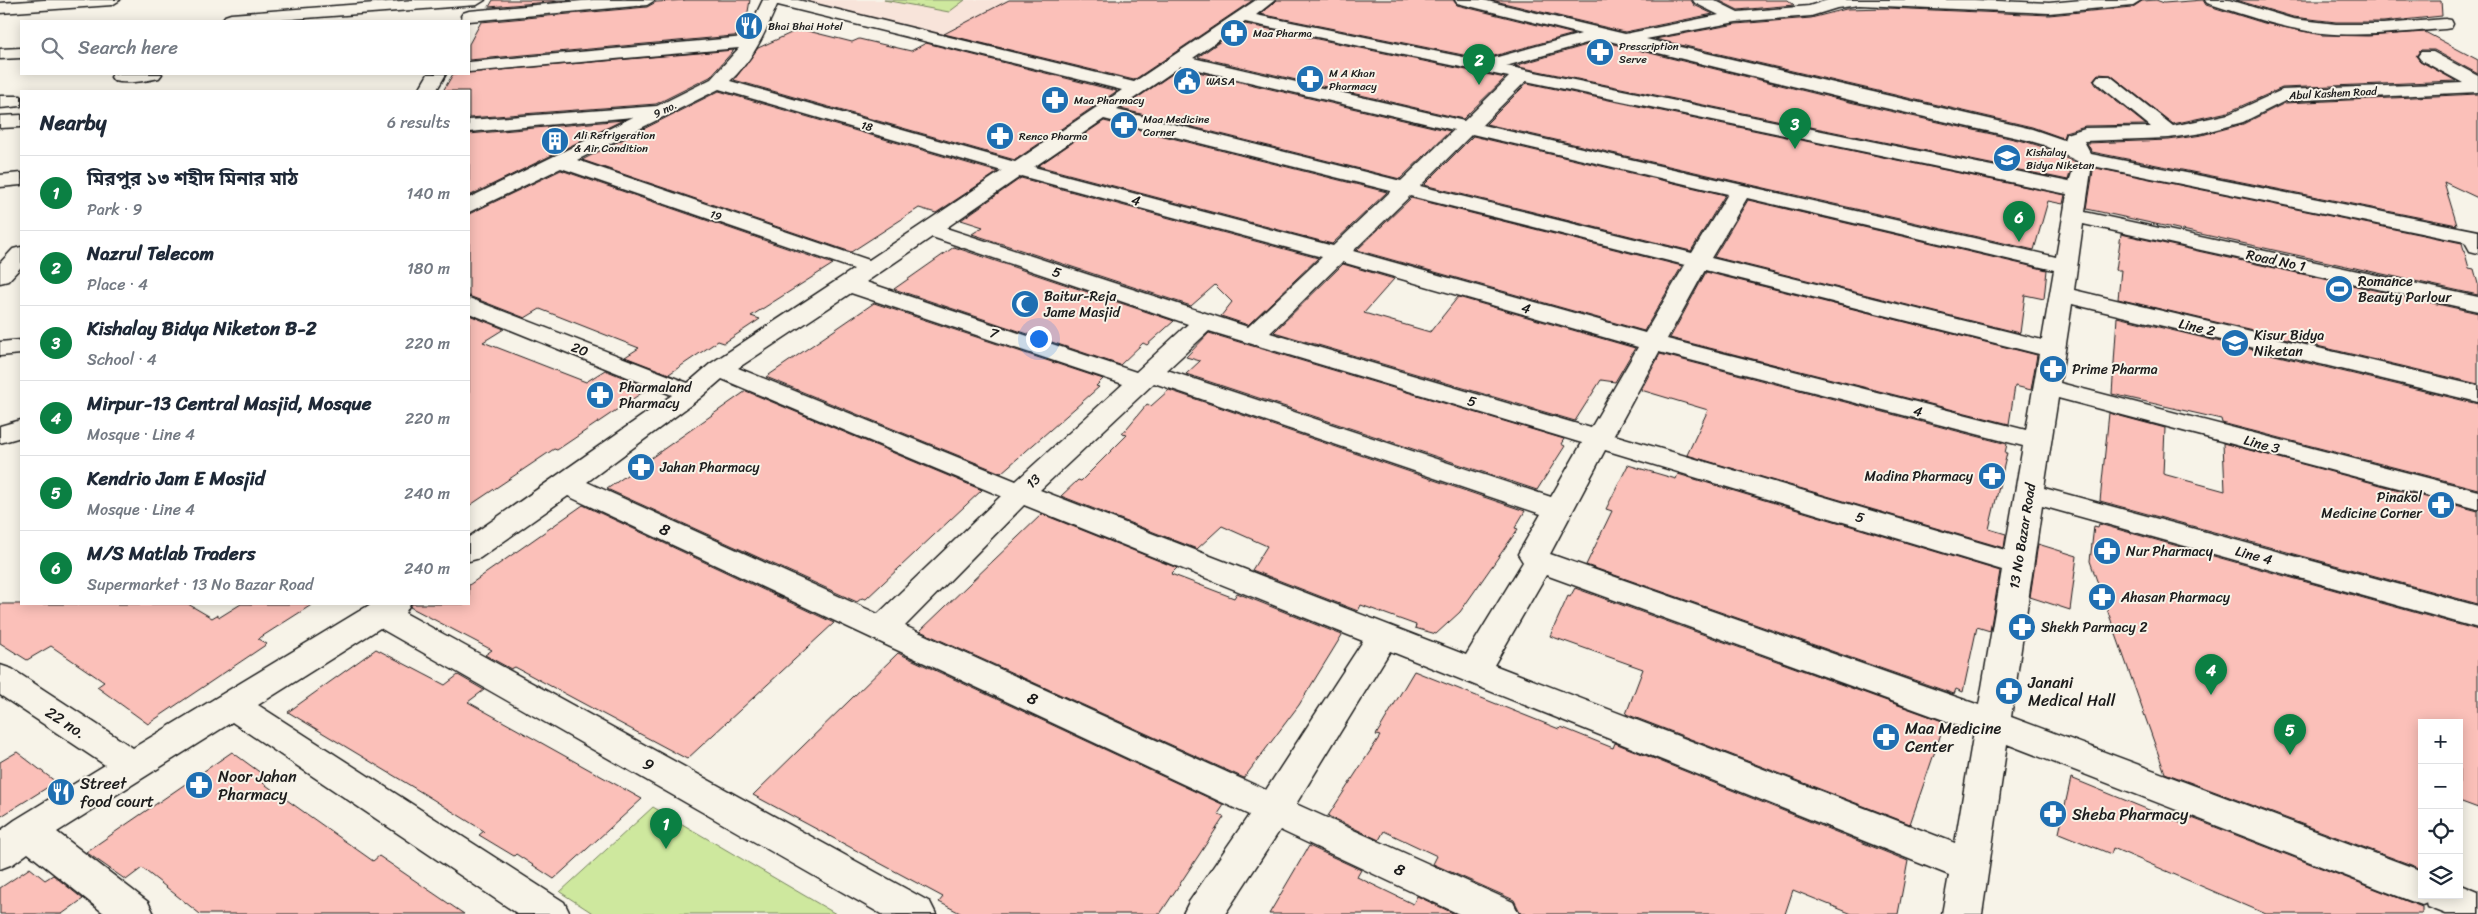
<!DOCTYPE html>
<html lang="en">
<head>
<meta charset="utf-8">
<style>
	body { margin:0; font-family:Sriracha,"Noto Sans Bengali",sans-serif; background:#f2f2f3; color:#1f2937 }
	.controls { position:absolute; right:15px; bottom:15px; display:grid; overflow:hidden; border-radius:0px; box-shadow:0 2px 12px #0003 }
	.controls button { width:45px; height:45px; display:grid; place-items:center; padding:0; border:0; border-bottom:1px solid #e0e1e3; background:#fff; color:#1f2937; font:25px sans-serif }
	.you { position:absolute; left:1038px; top:338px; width:18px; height:18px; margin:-12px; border:4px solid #fff; border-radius:50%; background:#1a73e8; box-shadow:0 0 0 8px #1a73e833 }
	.badge { display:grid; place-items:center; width:32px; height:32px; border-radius:50%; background:#0b8043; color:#fff; font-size:16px; font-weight:700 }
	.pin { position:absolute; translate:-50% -41px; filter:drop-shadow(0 1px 2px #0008) }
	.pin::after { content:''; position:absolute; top:26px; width:18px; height:15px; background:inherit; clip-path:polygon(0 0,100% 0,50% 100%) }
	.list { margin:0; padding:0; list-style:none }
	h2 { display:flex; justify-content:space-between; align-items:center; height:65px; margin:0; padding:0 20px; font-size:21px }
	h2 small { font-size:16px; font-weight:400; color:#747a83 }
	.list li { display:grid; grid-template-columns:32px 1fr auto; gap:15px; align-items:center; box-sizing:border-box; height:75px; padding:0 20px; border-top:1px solid #e0e1e3 }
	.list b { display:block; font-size:19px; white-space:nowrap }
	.list p { margin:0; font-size:16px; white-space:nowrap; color:#747a83 }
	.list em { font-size:16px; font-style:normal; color:#747a83 }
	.icon { flex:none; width:28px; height:28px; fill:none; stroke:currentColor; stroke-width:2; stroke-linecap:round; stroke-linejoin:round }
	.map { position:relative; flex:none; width:2478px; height:914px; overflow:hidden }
	.search { position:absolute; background:#fff; box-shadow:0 2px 12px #0003; left:20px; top:20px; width:450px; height:55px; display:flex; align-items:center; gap:12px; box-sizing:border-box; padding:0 18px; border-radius:0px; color:#747a83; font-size:19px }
	.panel { position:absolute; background:#fff; box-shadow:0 2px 12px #0003; left:20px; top:90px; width:450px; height:515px; border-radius:0px }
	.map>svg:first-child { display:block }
</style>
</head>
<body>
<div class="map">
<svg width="2478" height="914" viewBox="0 0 2478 914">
	<rect width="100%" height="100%" fill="#f7f3e8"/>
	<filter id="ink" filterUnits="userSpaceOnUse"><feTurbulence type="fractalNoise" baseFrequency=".02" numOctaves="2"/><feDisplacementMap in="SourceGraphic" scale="10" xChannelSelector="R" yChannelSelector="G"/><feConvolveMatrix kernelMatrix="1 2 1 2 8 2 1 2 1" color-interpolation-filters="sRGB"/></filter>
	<g filter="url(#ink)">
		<!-- built -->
		<path fill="#f8e4da" d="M804,0H1248L1127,80L940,36Z"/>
		<!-- green -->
		<path fill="#cee89e" stroke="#75825d" d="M884,0H965L949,12Z
			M653,807L836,914H594L560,892Z"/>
		<!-- building -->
		<path fill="#fbc0b9" stroke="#1c1c1c" d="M493,0H572L489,7Z
			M686,0H750L744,35L469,60V44L481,22L647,7L656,2Z
			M1009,0H1253L1134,80L944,34Z
			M1277,0H1453L1457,5L1574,34L1483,59L1260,14Z
			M1491,0H1691L1694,5L1713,14L1625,32Z
			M1718,0H1788L1794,5L1738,10Z
			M2156,0L2164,3L2203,0L2206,5L2264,23L2322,35L2368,36L2425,32L2478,60V74L2434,50H2421L2416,56L2420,61L2456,81L2282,88L2228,112L2173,124L2111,75L2098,74L2093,80L2096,85L2146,125L2085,126L2065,132L2063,138L2032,127L1655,39L1736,24L1811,18L1846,9L1887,8L2049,15L2133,7L2142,1Z
			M2236,0H2441L2442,16L2383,22H2336L2293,17Z
			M1245,24L1505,78L1463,119L1198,57Z
			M800,29L852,42L859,39L911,51L926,43L1117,91L1015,160L734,80L758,48Z
			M1601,41L1854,103L2027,142L2043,147L2078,164L2072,166L2068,180L1514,66Z
			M734,50L710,77L656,104L469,118V91H443L453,74Z
			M1181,68L1450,131L1400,179L1121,109Z
			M1527,83L2065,195L2063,204L2048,201L2034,250L1486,124Z
			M719,91L998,172L936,213L919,208L851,252L582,160Z
			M2478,94V198L2444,182L2457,225L2092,152L2087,143L2169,140L2202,135L2243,124L2285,103Z
			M623,120L469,196V134Z
			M1104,121L1387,192L1332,244L1038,166Z
			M1473,136L1725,195L1691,251L1424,185Z
			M2091,167L2462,243L2469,268L2474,269L2478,284V295L2087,209L2093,171Z
			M561,170L833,264L751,316L760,319L724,343L718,341L669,374L625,357L639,348L540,309L525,318L469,296V214Z
			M1021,178L1318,258L1248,325L1221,316L1232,302L1215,285L1191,306L972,234L983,227L961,220Z
			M1411,198L1682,266L1644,331L1357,250Z
			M1748,200L2047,270L2044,299L2025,295L2020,333L1714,257Z
			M2121,234L2478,313V384L2118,299L2121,270H2116Z
			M954,247L1174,321L1147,345L1143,343L1120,365L894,289Z
			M1343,264L1394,279L1364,313L1430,332L1458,297L1635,348L1615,382L1601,380L1575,421L1274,332Z
			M1706,272L2037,355L2031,390L2015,386L2009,424L1670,338Z
			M874,303L1103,379L1096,386L1099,387L1001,473L766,377Z
			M469,315L504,329L483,342L586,382L605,370L649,388L557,450L554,449L469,506Z
			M2117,317L2478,404V489L2222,423L2221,419L2112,394Z
			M1209,333L1564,439L1561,444L1565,446L1537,490L1186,374L1200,361L1186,357Z
			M1660,354L2007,444L2005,453H2007L1989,529L2006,534L2004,548L1687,455L1708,410L1641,390Z
			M1169,390L1525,511L1515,528L1518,529L1460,612L1436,634L1415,628L1416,625L1361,605L1358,611L1252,570L1267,546L1222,526L1197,549L1061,496L1078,480L1081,481L1127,435L1122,434L1147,404L1151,406Z
			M746,391L982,490L866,599L862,598L857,602L607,489Z
			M2109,413L2165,428L2163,474L2225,491L2223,443L2478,511V604L2100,501Z
			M1628,465L1676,479L1678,474L2000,571L1990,631L1977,627L1963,692L1956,689L1954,694L1586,565L1612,511L1606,509Z
			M583,505L834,623L687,759L515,667L511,669L485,655L492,650L410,607L412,604H469V585Z
			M1042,514L1177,568L1171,574L1234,598L1237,593L1342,635L1299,705L1244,778L920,631Z
			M2099,524L2478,630V808L2459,801V723H2422V869L2165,773L2090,561L2094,526L2098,527Z
			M2038,544L2077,556L2070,610L2030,597Z
			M1575,588L1945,722L1910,824L1626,714L1643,669L1550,636L1568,596L1570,597Z
			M0,604H188L212,618L217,615L220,617L241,604H313L258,639L267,644L148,724L97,687L104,682L51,646L27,660L0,643Z
			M376,649L445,685L458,675L484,690L468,702L642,799L554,879L516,854L514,856L479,835L484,831L421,792L288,712Z
			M898,653L1224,805L1218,814L1224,817L1160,914H962L939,902L943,897L753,795Z
			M1414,671L1559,729L1561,727L1613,748L1615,743L1908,861L1898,914H1852L1793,890L1785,914H1521L1514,900L1433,864L1437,856L1384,831L1379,840L1328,816L1380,736L1376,735Z
			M17,752L56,782L0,817V762Z
			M232,752L269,779L263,783L373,861L379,856L464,914H200L142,868L126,880L86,852Z
			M2071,778L2183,824L2179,813L2422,907V914H2266L2113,848L2111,854L2059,833Z
			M1309,846L1361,870L1357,877L1413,904L1417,896L1455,914H1269Z
			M30,868L45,880L53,875L83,899L62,914H0V888Z"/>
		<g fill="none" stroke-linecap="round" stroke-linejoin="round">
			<defs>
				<path id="street" d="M44,0H120L112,5L0,13V3Z
					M414,0H485L477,5L266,21H224L223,19L225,16L231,14Z
					M593,0H655L647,5L469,21L463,19L461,16L463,13L469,11Z
					M763,0H798L1134,82L1256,0H1275L1256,15L1483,61L1581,34L1457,3L1455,0H1483L1625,34L1719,15L1695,3L1693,0H1714L1738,12L1809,6L1828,0H1974L2049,3L2082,0H2141L2133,5L2049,13L1859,5L1837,8L1811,16L1736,22L1646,39L2032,129L2064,140L2066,134L2085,128L2151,127L2098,84L2095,80L2098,76H2110L2173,126L2229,114L2282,90L2463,83L2421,60L2418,56L2421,52H2433L2478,76V92L2285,101L2243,122L2202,133L2169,138L2084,141L2091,154L2478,231V253L2470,251L2465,242L2083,164L2044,145L2027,140L1854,101L1601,39L1506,66L2069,182L2074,167L2081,165L2088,167L2091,171L2085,212L2478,297V311L2083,224L2074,290L2478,386V402L2072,304L2060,383L2478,491V509L2058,398L2044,488L2478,606V628L2042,506L2011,717L2422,871V895H2459V884L2478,892V914H2446L2428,907L2427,903L2422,905L2408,900L2007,744L1982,914H1942L1949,875L1390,651L1296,804L1513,902L1519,914H1459L1280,830L1225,914H1183L1189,902L1249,815L568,496L480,558L469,561V537L672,395L469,313V298L688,383L710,364L854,269L561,168L469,212V198L633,117L469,132V120L657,106L711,79L739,48L469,72V62L745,37ZM777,5H778L1122,90L1015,162L730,81C753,60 765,33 777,5ZM1245,22L1509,77L1464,121L1193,58ZM1181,66L1454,130L1401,181L1117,110ZM1526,81L2067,194L2056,257L1482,125ZM719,89L1002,171L869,260L577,160ZM1104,119L1391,191L1333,246L1034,167ZM1472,134L1728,194L1692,253L1420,186ZM1021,176L1322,257L1248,327L946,228ZM1410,196L1685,265L1645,333L1353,251ZM1747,198L2054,270L2042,340L1711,258ZM932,237L1188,324L1136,372L866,282ZM1342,262L1638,347L1591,428L1270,333ZM1705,270L2039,354L2026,430L1667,339ZM851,293L1123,384L1016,481L738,368ZM1209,331L1582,443L1551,497L1167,370ZM1659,352L2023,446L2005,550L1614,435ZM722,379L1001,496L878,614L587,482L700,398ZM1154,383L1541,514L1518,554L1523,562L1466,655L1040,490ZM1605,450L2002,570L1979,705L1550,554ZM1024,505L1363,641L1266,790L905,626ZM1546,575L1974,731L1955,843L1494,665Z
					M2205,0H2229L2293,19L2336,24H2383L2445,19L2451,20L2453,24L2451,28L2445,29C2404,32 2363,37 2322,33C2283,29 2245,15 2207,3Z
					M21,48V58L0,59V49Z
					M113,74H162L159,78C146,81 127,84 114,81L111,77Z
					M428,74H446L436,91H418Z
					M0,96H21V106L0,108Z
					M21,115V127L0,128V116Z
					M21,173V185L0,187V175Z
					M21,247V267L8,281L0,283V263L13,249Z
					M21,340V354L0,356V342Z
					M21,420V437L0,443V426Z
					M371,604H410L405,613L930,902L936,914H881L380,628L258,705L564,902L570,914H518L232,722L57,832L148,902L154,914H105L28,853L13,864L0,869V831L15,820L105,765L0,695V665L12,669L133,748Z"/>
			</defs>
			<!-- street casing -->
			<use href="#street" stroke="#1c1c1c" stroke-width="3"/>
			<!-- street -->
			<use href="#street" fill="#f7f3e8" fill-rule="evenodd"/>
		</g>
	</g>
	<!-- icons -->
	<defs>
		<symbol id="restaurant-disc" viewBox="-11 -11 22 22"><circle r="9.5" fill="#1f6fb2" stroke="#f7f3e8"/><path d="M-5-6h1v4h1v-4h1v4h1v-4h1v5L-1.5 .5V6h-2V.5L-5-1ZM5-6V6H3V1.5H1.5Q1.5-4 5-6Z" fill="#fff"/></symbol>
		<symbol id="pharmacy-disc" viewBox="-11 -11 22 22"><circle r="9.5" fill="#1f6fb2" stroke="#f7f3e8"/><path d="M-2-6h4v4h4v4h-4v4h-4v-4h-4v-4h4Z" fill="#fff"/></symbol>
		<symbol id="civic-disc" viewBox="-11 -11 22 22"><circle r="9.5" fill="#1f6fb2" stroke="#f7f3e8"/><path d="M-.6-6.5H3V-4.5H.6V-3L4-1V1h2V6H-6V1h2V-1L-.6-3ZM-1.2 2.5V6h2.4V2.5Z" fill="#fff"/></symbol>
		<symbol id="building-disc" viewBox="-11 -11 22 22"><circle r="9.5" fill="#1f6fb2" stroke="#f7f3e8"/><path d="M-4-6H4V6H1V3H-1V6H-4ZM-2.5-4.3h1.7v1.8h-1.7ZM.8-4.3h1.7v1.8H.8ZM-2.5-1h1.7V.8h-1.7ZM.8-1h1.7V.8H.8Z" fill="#fff"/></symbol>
		<symbol id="school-disc" viewBox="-11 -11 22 22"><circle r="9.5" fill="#1f6fb2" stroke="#f7f3e8"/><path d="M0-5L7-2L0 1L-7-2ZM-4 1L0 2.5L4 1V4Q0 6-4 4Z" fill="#fff"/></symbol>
		<symbol id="stadium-disc" viewBox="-11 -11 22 22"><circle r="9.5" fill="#1f6fb2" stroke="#f7f3e8"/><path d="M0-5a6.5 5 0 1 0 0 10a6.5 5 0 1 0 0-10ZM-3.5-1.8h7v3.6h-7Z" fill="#fff"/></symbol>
		<symbol id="mosque-disc" viewBox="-11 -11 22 22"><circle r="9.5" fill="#1f6fb2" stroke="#f7f3e8"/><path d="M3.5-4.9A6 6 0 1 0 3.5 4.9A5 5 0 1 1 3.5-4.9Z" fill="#fff"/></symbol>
	</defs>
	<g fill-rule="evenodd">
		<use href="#restaurant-disc" x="733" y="10" width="32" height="32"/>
		<use href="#pharmacy-disc" x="1218" y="17" width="32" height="32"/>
		<use href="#pharmacy-disc" x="1584" y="36" width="32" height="32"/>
		<use href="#pharmacy-disc" x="1294" y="63" width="32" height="32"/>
		<use href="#civic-disc" x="1171" y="65" width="32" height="32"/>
		<use href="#pharmacy-disc" x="1039" y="84" width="32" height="32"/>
		<use href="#pharmacy-disc" x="1108" y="109" width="32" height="32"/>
		<use href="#pharmacy-disc" x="984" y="120" width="32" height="32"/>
		<use href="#building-disc" x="539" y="125" width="32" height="32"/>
		<use href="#school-disc" x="1991" y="142" width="32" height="32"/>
		<use href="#stadium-disc" x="2323" y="273" width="32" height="32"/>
		<use href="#mosque-disc" x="1009" y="288" width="32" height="32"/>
		<use href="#school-disc" x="2219" y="327" width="32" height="32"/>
		<use href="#pharmacy-disc" x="2037" y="353" width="32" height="32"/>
		<use href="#pharmacy-disc" x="584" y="379" width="32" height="32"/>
		<use href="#pharmacy-disc" x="625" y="451" width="32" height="32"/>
		<use href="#pharmacy-disc" x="1976" y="460" width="32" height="32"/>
		<use href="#pharmacy-disc" x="2425" y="489" width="32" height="32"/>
		<use href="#pharmacy-disc" x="2091" y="535" width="32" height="32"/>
		<use href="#pharmacy-disc" x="2086" y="581" width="32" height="32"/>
		<use href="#pharmacy-disc" x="2006" y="611" width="32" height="32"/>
		<use href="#pharmacy-disc" x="1993" y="675" width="32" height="32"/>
		<use href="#pharmacy-disc" x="1870" y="721" width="32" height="32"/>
		<use href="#pharmacy-disc" x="183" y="769" width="32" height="32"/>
		<use href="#restaurant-disc" x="45" y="776" width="32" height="32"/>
		<use href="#pharmacy-disc" x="2037" y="798" width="32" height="32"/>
	</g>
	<g text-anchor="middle" stroke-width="4" stroke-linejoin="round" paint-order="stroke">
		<!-- far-poi labels -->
		<g font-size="11" fill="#1c1c1c" stroke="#f7f3e8" text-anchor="start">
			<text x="768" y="30">Bhai Bhai Hotel</text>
			<text x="1253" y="37">Maa Pharma</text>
			<text x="1619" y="50">Prescription<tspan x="1619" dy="13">Serve</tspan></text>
			<text x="1329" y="77">M A Khan<tspan x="1329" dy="13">Pharmacy</tspan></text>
			<text x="1206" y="85">WASA</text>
			<text x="1074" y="104">Maa Pharmacy</text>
			<text x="1143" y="123">Maa Medicine<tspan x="1143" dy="13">Corner</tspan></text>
			<text x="574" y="139">Ali Refrigeration<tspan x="574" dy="13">&amp; Air Condition</tspan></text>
			<text x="1019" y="140">Renco Pharma</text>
			<text x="2026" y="156">Kishalay<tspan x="2026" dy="13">Bidya Niketan</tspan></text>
		</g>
		<!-- far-street labels -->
		<g font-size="11" fill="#1c1c1c" stroke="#f7f3e8">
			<text transform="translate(2333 93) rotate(-3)" y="4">Abul Kashem Road</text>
			<text transform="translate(665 109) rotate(-26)" y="4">9 no.</text>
			<text transform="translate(867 126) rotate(16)" y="4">18</text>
			<text transform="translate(716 215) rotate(19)" y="4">19</text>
		</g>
		<!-- street labels -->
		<g font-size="14" fill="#1c1c1c" stroke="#f7f3e8">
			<text transform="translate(1136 200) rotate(15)" y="5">4</text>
			<text transform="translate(2276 260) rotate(12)" y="5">Road No 1</text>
			<text transform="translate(1057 272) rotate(19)" y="5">5</text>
			<text transform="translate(1526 308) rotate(16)" y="5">4</text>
			<text transform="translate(2197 327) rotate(13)" y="5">Line 2</text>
			<text transform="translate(994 333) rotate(18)" y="5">7</text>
			<text transform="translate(580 349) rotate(21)" y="5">20</text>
			<text transform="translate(1472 401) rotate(17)" y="5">5</text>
			<text transform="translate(1918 411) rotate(14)" y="5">4</text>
			<text transform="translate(2262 444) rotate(15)" y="5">Line 3</text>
			<text transform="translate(1033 481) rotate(-43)" y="5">13</text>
			<text transform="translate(1860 517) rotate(17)" y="5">5</text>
			<text transform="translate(2022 536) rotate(-81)" y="5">13 No Bazar Road</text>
			<text transform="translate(2254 555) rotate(15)" y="5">Line 4</text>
		</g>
		<!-- poi labels -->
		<g font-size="14" fill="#1c1c1c" stroke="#f7f3e8" text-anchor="start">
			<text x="2358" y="286">Romance<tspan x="2358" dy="16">Beauty Parlour</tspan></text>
			<text x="1044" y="301">Baitur-Reja<tspan x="1044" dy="16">Jame Masjid</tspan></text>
			<text x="2254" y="340">Kisur Bidya<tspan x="2254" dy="16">Niketan</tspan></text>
			<text x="2072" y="374">Prime Pharma</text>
			<text x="619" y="392">Pharmaland<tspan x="619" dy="16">Pharmacy</tspan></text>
			<text x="660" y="472">Jahan Pharmacy</text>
			<text x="1973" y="481" text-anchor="end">Madina Pharmacy</text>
			<text x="2422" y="502" text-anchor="end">Pinakol<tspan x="2422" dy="16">Medicine Corner</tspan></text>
			<text x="2126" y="556">Nur Pharmacy</text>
			<text x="2121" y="602">Ahasan Pharmacy</text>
			<text x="2041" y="632">Shekh Parmacy 2</text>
		</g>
		<!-- near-street labels -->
		<g font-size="16" fill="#1c1c1c" stroke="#f7f3e8">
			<text transform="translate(665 529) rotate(24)" y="6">8</text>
			<text transform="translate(1033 698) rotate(25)" y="6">8</text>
			<text transform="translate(66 722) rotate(33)" y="6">22 no.</text>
			<text transform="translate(649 764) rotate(29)" y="6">9</text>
			<text transform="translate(1400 869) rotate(25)" y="6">8</text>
		</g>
		<!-- near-poi labels -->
		<g font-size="16" fill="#1c1c1c" stroke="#f7f3e8" text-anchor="start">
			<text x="2028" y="688">Janani<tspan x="2028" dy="18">Medical Hall</tspan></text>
			<text x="1905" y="734">Maa Medicine<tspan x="1905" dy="18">Center</tspan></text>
			<text x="218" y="782">Noor Jahan<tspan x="218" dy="18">Pharmacy</tspan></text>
			<text x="80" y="789">Street<tspan x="80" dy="18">food court</tspan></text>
			<text x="2072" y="820">Sheba Pharmacy</text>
		</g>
	</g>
</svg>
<div class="controls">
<button>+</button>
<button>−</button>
<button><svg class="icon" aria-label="locate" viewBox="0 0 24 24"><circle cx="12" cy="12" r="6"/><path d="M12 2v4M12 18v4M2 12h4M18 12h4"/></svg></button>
<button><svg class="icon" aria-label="layers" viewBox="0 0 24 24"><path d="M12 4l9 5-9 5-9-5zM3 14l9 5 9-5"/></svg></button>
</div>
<div class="you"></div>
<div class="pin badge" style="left:666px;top:849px">1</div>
<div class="pin badge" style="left:1479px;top:85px">2</div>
<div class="pin badge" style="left:1795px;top:149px">3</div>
<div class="pin badge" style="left:2211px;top:695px">4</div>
<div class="pin badge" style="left:2290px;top:755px">5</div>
<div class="pin badge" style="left:2019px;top:242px">6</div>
<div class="search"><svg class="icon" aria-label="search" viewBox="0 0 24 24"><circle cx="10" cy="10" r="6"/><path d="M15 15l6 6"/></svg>Search here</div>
<section class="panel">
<h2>Nearby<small>6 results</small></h2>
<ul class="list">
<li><span class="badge">1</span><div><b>মিরপুর ১৩ শহীদ মিনার মাঠ</b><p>Park · 9</p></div><em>140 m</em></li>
<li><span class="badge">2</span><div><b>Nazrul Telecom</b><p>Place · 4</p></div><em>180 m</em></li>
<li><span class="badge">3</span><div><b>Kishalay Bidya Niketon B-2</b><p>School · 4</p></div><em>220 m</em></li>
<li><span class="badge">4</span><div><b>Mirpur-13 Central Masjid, Mosque</b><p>Mosque · Line 4</p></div><em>220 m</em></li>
<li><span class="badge">5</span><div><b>Kendrio Jam E Mosjid</b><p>Mosque · Line 4</p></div><em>240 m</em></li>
<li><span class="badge">6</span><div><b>M/S Matlab Traders</b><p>Supermarket · 13 No Bazar Road</p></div><em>240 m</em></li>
</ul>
</section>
</div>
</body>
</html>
